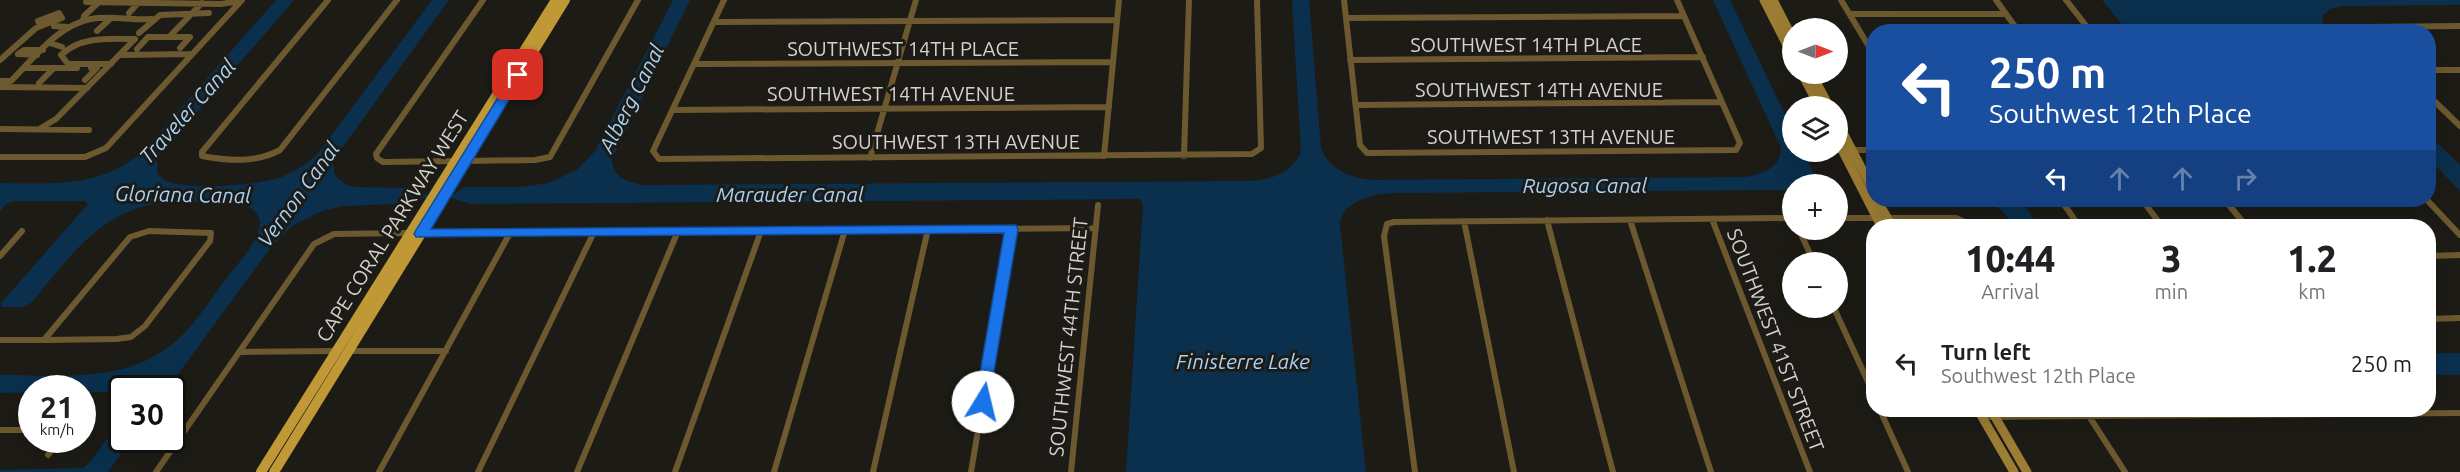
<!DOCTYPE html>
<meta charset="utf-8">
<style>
body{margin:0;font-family:Ubuntu,sans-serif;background:#f6f6f6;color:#202124;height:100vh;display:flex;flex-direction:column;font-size:22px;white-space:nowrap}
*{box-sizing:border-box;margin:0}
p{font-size:20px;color:#757577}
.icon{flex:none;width:33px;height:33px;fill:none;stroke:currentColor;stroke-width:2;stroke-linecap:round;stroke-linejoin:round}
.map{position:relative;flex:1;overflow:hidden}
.sheet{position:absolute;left:1866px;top:219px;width:570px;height:198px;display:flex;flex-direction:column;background:#fff;border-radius:24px;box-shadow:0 6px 24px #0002}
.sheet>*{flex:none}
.guide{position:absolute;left:1866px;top:24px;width:570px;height:183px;border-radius:24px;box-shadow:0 6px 24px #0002;background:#1a4fa0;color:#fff;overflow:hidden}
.needle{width:39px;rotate:90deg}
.buttons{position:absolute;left:1782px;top:18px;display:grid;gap:12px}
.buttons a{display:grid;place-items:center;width:66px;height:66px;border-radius:50%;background:#fff;box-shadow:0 6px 24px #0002;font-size:30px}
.speed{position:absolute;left:18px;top:375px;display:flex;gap:12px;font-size:30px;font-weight:700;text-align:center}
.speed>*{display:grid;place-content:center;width:78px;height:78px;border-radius:50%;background:#fff;box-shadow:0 6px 24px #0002;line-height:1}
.speed small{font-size:15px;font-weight:400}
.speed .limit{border:3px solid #111;border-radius:9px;background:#fff;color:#111}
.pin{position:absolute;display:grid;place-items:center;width:51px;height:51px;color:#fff;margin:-26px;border-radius:12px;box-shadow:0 3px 9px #0006}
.me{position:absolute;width:66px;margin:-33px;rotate:9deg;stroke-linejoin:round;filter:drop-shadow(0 0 4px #0008)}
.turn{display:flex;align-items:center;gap:21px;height:126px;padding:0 24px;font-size:27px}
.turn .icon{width:78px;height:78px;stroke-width:2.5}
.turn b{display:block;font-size:42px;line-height:51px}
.lanes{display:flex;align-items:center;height:57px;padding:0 24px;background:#0003;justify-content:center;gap:30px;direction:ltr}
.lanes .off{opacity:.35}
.eta{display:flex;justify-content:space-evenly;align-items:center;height:102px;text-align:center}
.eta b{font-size:36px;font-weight:800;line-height:42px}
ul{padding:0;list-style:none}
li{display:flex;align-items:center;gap:18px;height:84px;padding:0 24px}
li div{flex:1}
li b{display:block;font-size:22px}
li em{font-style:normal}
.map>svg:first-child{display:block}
.water{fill:#0a304d}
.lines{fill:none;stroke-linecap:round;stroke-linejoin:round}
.street{stroke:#6d592f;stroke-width:6}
.secondary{stroke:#9c7d34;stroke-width:9}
.primary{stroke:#c19836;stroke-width:10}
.route{fill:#1a73e8;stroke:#114b97;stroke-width:1.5}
.labels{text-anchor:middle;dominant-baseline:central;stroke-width:6;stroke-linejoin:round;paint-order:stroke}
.street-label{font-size:20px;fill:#d3d2ce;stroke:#1d1b15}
.water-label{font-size:21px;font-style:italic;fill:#a9d2f8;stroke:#1d1b15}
</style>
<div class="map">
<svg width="2460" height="472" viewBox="0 0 2460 472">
<rect width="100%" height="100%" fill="#1d1b15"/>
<path class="water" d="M276 0H294L157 159V172C160 176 162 180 167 181 189 191 256 185 279 178 294 172 308 164 319 152L432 0H449L337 155 333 163 335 176 345 184 355 187 408 188 427 195 454 194 464 187H521L549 183 578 169 595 151 673 0H690L612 159C612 177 627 182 643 185L1246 181C1270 180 1289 175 1301 153L1292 0H1309L1321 148C1329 170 1353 179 1374 180L1744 177C1763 174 1780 169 1781 148L1713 0H1730L1792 129V152H1803L1819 184H1792V190L1392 193C1372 195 1342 200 1340 225L1366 472H1126L1143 204 1140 199 471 204 451 198H425L399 204 343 206 322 211 292 226 271 247 168 388H122L121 392H83L82 388H32L31 392 0 393V375C61 375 127 384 176 341 195 325 210 300 225 280 237 264 259 243 260 222 256 203 235 202 219 202 197 202 175 200 154 204 97 214 66 262 31 303L21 307H2L1 303 88 204 84 201H14L6 204 0 211V183C51 184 104 188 144 150Z
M2102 0H2460V5L2342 6 2333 8 2323 15 2322 24 2326 31 2128 32Z
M2428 134 2460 165V191L2429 159Z
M1983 200H2021L2038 226H2016L2000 209Z
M2428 353H2460V375H2429Z
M121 420 122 440H131L108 472H0V470L83 468 89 463Z"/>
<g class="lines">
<path class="street" d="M88 0 86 2 221 4 240 1
M328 0 202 152V156C229 161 256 163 280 150L397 0
M724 0 653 151 659 159 1252 154 1261 148 1257 0
M1344 0 1360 145 1367 153 1736 150 1740 143 1677 0
M1841 0 1874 55
M1996 0 2019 32
M2066 0 2091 32
M129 13 139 2
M1850 14H2006
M1346 18 1684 16
M83 21 84 16 99 2
M714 22 1117 20
M54 26 68 27
M97 31 110 19
M2364 32 2369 27 2460 26
M139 33 160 15 209 13
M50 43 62 47
M180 48 190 37H169L202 3
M137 49 148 37H169
M37 55 18 54 24 50H43
M121 55 192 54
M0 60 36 28 62 18 59 13 38 21 41 26
M1350 60 1703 57
M111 64H68L61 55C81 36 109 39 135 39
M694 64 1113 62
M25 68H77
M2428 70H2460
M85 80 97 68H91
M0 81H11C34 58 58 25 91 19 111 15 132 21 152 19
M39 83 54 68
M0 87 87 88
M2428 95 2460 126
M1356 105 1722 102
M673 110 1109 107
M41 128 56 119 135 39
M0 129 89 130
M1850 150H1874
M1104 156 1119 0
M1184 156 1189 0
M0 157H85L106 148 242 0
M870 158 916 0
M457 161 383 162 377 158 376 154 483 0
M466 161 535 160 550 157 638 0
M2061 200 2079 226
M2142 200 2162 226
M2225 200 2246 226
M2427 200 2460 235
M1838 218H1956L1974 226
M1712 219 1810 472
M1547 220 1613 472
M1630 220 1711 472
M1464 221 1514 472
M1799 230 1814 262
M149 231 211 233 210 241 145 326 131 337 117 339 44 340 130 237Z
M422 234 1096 228
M0 256 22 231
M2428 256 2460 255
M1834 308 1874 395
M2428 319 2460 318
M0 340H44
M347 351H446
M240 352 337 351
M82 409 85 406
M1880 410 1908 472
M2085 410 2125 472
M1983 417 2460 413
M0 430H32
M48 455 60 440
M156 472 314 244 334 234 410 233
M379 472 510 233
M478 472 594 232
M577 472 678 231
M675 472 761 231
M774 472 845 230
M873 472 928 229
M971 472 1012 229
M1071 472 1098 205
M1415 472 1384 236 1387 224 1394 222 1792 218"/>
<path class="secondary" d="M1764 0 1792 55
M1773 0 1792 37
M1802 74 1819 106
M1812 74 1829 106
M1838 123 1874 192
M1838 142 1881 226
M1877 200 1892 226
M1978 410 2014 472
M1991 410 2027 472"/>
<path class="primary" d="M261 472 556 0
M274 472 565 0"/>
</g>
<path class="route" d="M518 72 524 75 431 229 1016 225 1018 229 988 407H977L975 402 1004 233 416 237 414 234 416 230 512 75Z"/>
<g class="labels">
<g class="street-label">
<text x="1526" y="44">SOUTHWEST 14TH PLACE</text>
<text x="903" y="48">SOUTHWEST 14TH PLACE</text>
<text x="1539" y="89">SOUTHWEST 14TH AVENUE</text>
<text x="891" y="93">SOUTHWEST 14TH AVENUE</text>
<text x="1551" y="136">SOUTHWEST 13TH AVENUE</text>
<text x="956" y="141">SOUTHWEST 13TH AVENUE</text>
<text transform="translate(392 226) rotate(-58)">CAPE CORAL PARKWAY WEST</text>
<text transform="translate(1068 337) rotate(-84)">SOUTHWEST 44TH STREET</text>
<text transform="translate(1776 340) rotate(69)">SOUTHWEST 41ST STREET</text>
</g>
<g class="water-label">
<text transform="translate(631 98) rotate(-63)">Alberg Canal</text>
<text transform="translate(187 111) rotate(-48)">Traveler Canal</text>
<text x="1585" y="185">Rugosa Canal</text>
<text transform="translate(183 194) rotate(1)">Gloriana Canal</text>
<text transform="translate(298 194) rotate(-54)">Vernon Canal</text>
<text x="790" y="194">Marauder Canal</text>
<text x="1243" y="361">Finisterre Lake</text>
</g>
</g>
</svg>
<div class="buttons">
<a><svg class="needle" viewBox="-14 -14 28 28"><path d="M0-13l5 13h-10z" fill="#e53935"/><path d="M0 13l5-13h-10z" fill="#757577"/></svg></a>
<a><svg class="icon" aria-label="layers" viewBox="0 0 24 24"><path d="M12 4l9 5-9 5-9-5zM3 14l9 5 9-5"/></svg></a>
<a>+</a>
<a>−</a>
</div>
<div class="speed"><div>21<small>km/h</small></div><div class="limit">30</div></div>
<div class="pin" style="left:518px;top:75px;background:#d93025"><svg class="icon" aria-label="arrive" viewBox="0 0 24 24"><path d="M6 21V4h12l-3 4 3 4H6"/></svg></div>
<svg class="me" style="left:983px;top:402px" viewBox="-20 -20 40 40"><circle r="19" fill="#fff"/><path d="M0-13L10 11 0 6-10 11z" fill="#1a73e8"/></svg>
<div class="guide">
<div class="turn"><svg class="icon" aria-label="left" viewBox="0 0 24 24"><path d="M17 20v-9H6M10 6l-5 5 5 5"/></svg><div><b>250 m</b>Southwest 12th Place</div></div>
<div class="lanes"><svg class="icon" aria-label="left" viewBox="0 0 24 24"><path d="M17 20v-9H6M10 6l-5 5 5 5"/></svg><svg class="icon off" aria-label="ahead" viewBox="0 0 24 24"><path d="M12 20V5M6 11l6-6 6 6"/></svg><svg class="icon off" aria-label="ahead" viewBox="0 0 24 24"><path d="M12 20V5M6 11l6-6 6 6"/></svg><svg class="icon off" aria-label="right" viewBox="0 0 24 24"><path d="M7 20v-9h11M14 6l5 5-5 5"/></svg></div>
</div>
<section class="sheet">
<div class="eta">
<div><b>10:44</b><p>Arrival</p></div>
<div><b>3</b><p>min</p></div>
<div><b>1.2</b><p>km</p></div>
</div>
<ul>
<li><svg class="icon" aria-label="left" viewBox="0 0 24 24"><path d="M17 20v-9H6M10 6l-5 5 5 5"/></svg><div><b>Turn left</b><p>Southwest 12th Place</p></div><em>250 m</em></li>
</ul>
</section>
</div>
